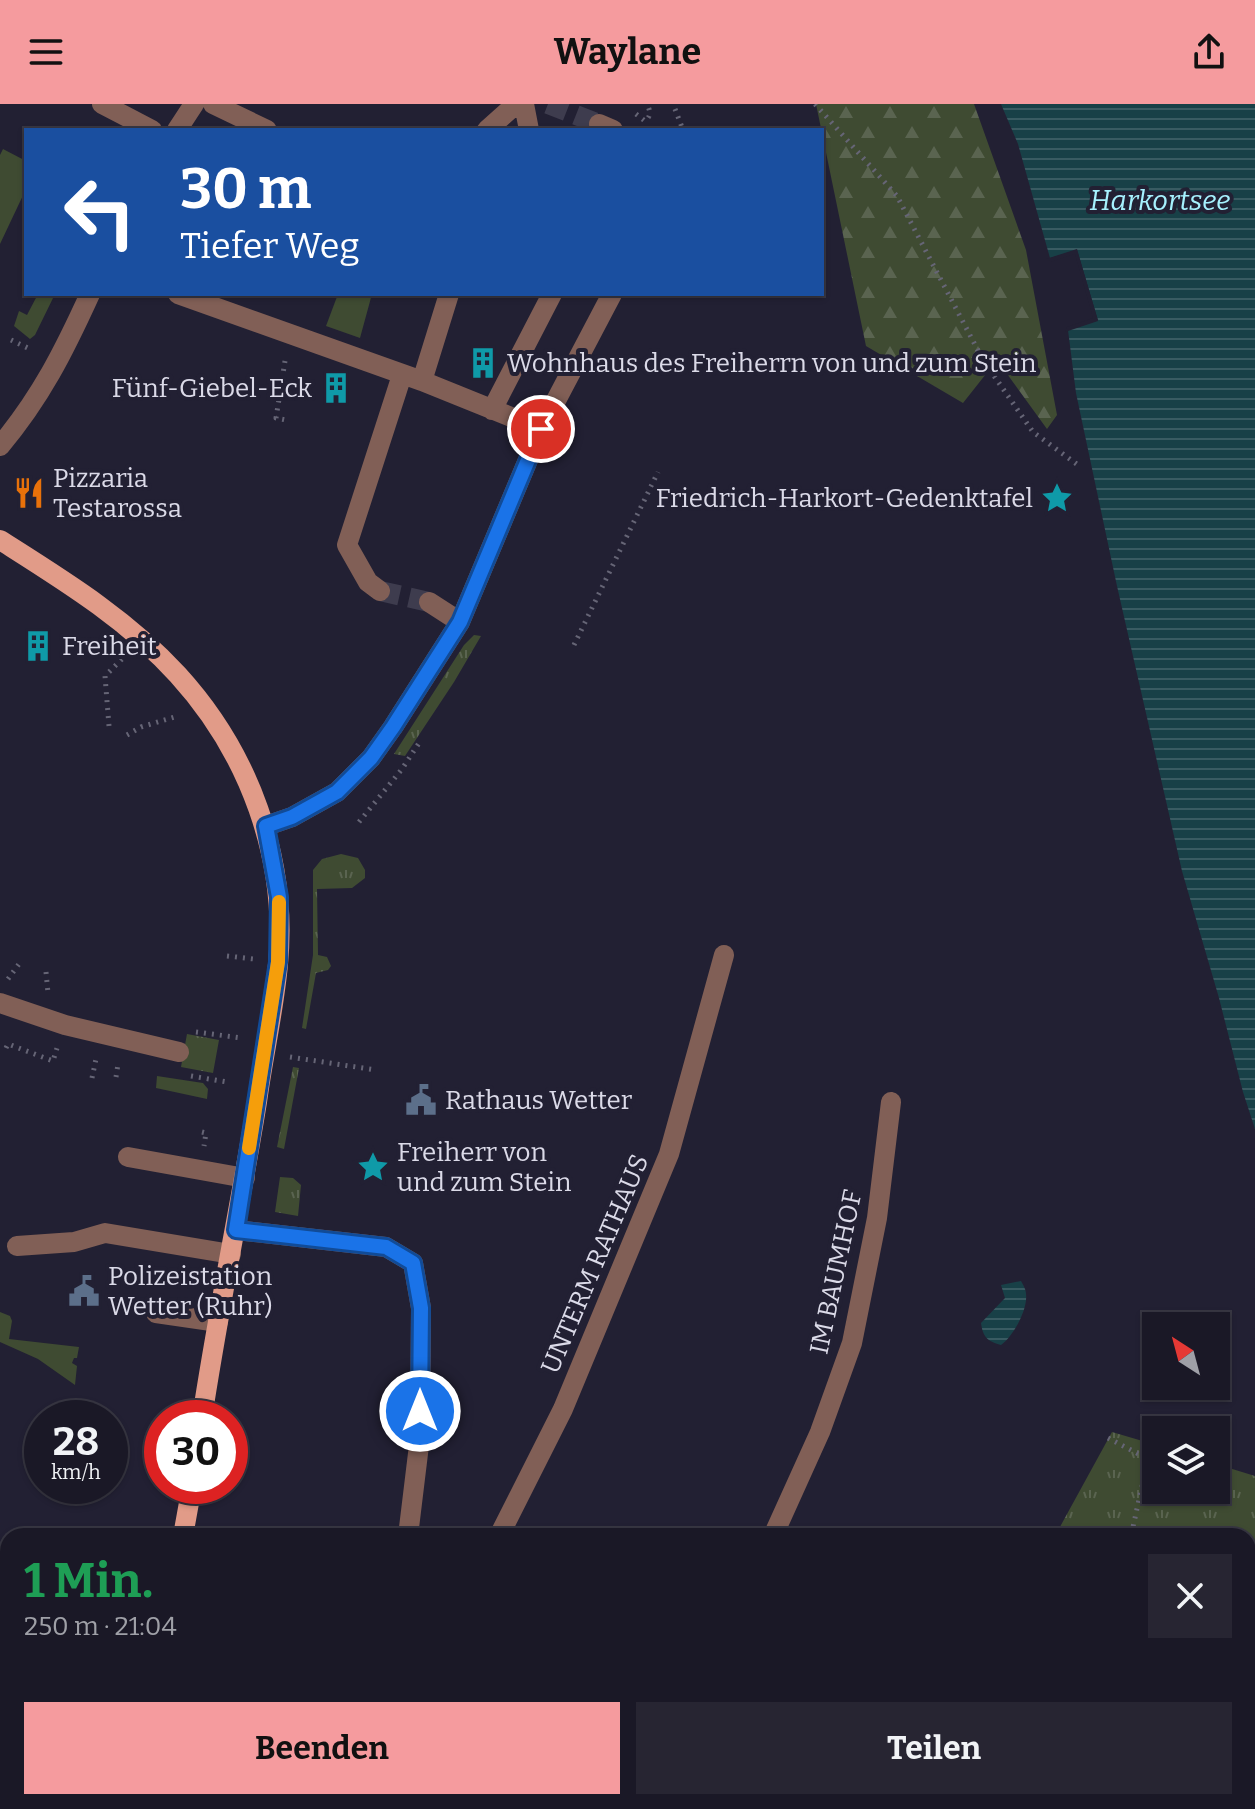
<!DOCTYPE html>
<html lang="de">
<meta charset="utf-8">
<style>
body{margin:0;font-family:Bitter,serif;background:#272532;color:#f1f3f6;height:100vh;display:flex;flex-direction:column;font-size:30px;white-space:nowrap}
*{box-sizing:border-box;margin:0}
p{font-size:26px;color:#9fa0a7}
.icon{flex:none;width:44px;height:44px;fill:none;stroke:currentColor;stroke-width:2;stroke-linecap:round;stroke-linejoin:round}
.map{position:relative;flex:1;overflow:hidden}
.drawer{position:absolute;left:0px;top:1424px;width:1256px;height:282px;display:flex;flex-direction:column;background:#1a1826;border-radius:24px 24px 0 0;box-shadow:0 2px 6px #0004,0 0 0 2px #383743}
.drawer>*{flex:none}
.guide{position:absolute;left:24px;top:24px;width:800px;height:168px;border-radius:0px;box-shadow:0 2px 6px #0004,0 0 0 2px #383743;background:#1a4fa0;color:#fff;overflow:hidden}
.needle{width:52px;rotate:324deg}
.controls{position:absolute;left:1142px;top:1208px;display:grid;gap:16px}
.controls a{display:grid;place-items:center;width:88px;height:88px;border-radius:0px;background:#1a1826;box-shadow:0 2px 6px #0004,0 0 0 2px #383743;font-size:40px}
.speed{position:absolute;left:24px;top:1296px;display:flex;gap:16px;font-size:40px;font-weight:700;text-align:center}
.speed>*{display:grid;place-content:center;width:104px;height:104px;border-radius:50%;background:#1a1826;box-shadow:0 2px 6px #0004,0 0 0 2px #383743;line-height:1}
.speed small{font-size:20px;font-weight:400}
.speed .limit{border:12px solid #d22;background:#fff;color:#111}
.pin{position:absolute;display:grid;place-items:center;width:68px;height:68px;color:#fff;margin:-34px;border:4px solid #fff;border-radius:50%;box-shadow:0 2px 8px #0007}
.me{position:absolute;width:88px;margin:-44px;rotate:0deg;stroke-linejoin:round;filter:drop-shadow(0 0 6px #0008)}
.turn{display:flex;align-items:center;gap:28px;height:168px;padding:0 24px;font-size:36px}
.turn .icon{width:104px;height:104px;stroke-width:2.5}
.turn b{display:block;font-size:56px;line-height:68px}
.round{display:grid;place-items:center;flex:none;width:84px;height:84px;border-radius:0px;background:#272532}
.summary{display:flex;align-items:center;justify-content:space-between;height:136px;padding:0 24px}
h1{font-size:48px;font-weight:700;line-height:60px;color:#1e9e55}
.cta{display:flex;gap:16px;margin-top:auto;padding:16px 24px}
.cta a{flex:1;height:92px;border-radius:0px;background:#f59b9e;color:#111;font-size:32px;font-weight:700;line-height:92px;text-align:center}
.cta a+a{background:#272532;color:#f1f3f6}
header{display:flex;justify-content:space-between;align-items:center;height:104px;padding:0 24px;background:#f59b9e;color:#111;font-size:36px;font-weight:700}
.map>svg:first-child{display:block}
.grass{fill:url(#grass-tufts)}
.forest{fill:url(#forest-firs)}
.garden{fill:#3f4b32}
.water{fill:url(#water-rules)}
.pier{fill:#222033}
.lines{fill:none;stroke-linecap:round;stroke-linejoin:round}
.minor-tunnel{stroke:#3e3c4e;stroke-width:20;stroke-dasharray:20 10;stroke-linecap:butt}
.path{stroke:#666576;stroke-width:5;stroke-dasharray:2 6;stroke-linecap:butt}
.minor{stroke:#815f56;stroke-width:20}
.major{stroke:#e19b88;stroke-width:20}
.route-casing{stroke:#114b97;stroke-width:20}
.route{stroke:#1a73e8;stroke-width:14}
.slow{stroke:#f59e0b;stroke-width:14}
.labels{text-anchor:middle;dominant-baseline:central;stroke-width:8;stroke-linejoin:round;paint-order:stroke}
.poi-label{font-size:26px;fill:#dbdae8;stroke:#222033;text-anchor:start}
.street-label{font-size:26px;fill:#dbdae8;stroke:#222033}
.water-label{font-size:28px;font-style:italic;fill:#a6f1fe;stroke:#222033}
</style>
<header><svg class="icon" aria-label="menu" viewBox="0 0 24 24"><path d="M4 6h16M4 12h16M4 18h16"/></svg>Waylane<svg class="icon" aria-label="share" viewBox="0 0 24 24"><path d="M12 15V3M7 8l5-5 5 5M5 13v7h14v-7"/></svg></header>
<div class="map">
<svg width="1255" height="1705" viewBox="0 0 1255 1705">
<defs>
<pattern id="grass-tufts" width="24" height="20" patternUnits="userSpaceOnUse" patternTransform="scale(2)"><rect width="24" height="20" fill="#3f4b32"/><path d="M3 7l-1-3M5 7V3M7 7l1-3M15 17l-1-3M17 17v-4M19 17l1-3" fill="none" stroke="#5a6450"/></pattern>
<pattern id="forest-firs" width="22" height="20" patternUnits="userSpaceOnUse" patternTransform="scale(2)"><rect width="22" height="20" fill="#3f4b32"/><path d="M5 1l3.5 6h-7zM16 11l3.5 6h-7z" fill="#5a6450"/></pattern>
<pattern id="water-rules" width="6" height="5" patternUnits="userSpaceOnUse" patternTransform="scale(2)"><rect width="6" height="5" fill="#184047"/><path d="M0 2.5h6" fill="none" stroke="#395b62"/></pattern>
</defs>
<rect width="100%" height="100%" fill="#222033"/>
<path class="grass" d="M474 531 481 532 454 578 405 652 394 650 464 541Z
M341 750 358 754 365 766V774L352 784 317 785 318 851 327 853 331 862 328 866 316 869 306 925 302 924 313 851V766L322 755Z
M187 930 219 936 213 969 181 963Z
M293 963 299 964 284 1045 277 1043Z
M280 1073 293 1074 301 1081 298 1112 275 1108Z
M1112 1328 1156 1341V1386H1216V1360L1255 1372V1588L1248 1608V1432H1055Z
M891 1698H1220L1217 1705H888Z"/>
<path class="forest" d="M816 0H974L1026 146 1057 311 1047 325 997 256 963 299 866 242Z"/>
<path class="garden" d="M3 45 26 57V85L0 140V51Z
M38 190H55L35 231 30 235 14 222 19 207 27 211Z
M338 190H372L360 234 326 222Z
M157 972 203 979 208 985 207 995 156 984Z
M0 1208 10 1212 12 1217 9 1235 79 1243 77 1254H74L72 1259 77 1262 75 1281 38 1255 0 1238Z"/>
<path class="water" d="M1001 0H1255V1025L1243 988 1219 894 1182 767 1117 482 1076 289 1068 226 1098 216 1077 146 1050 154 1018 40Z
M1021 1177C1023 1181 1026 1185 1026 1190 1028 1205 1013 1233 1001 1241 987 1237 983 1233 981 1219L1005 1194 1001 1181Z"/>
<path class="pier" d="M1077 145 1098 217 1065 228 1067 223 1093 214 1075 150 1051 158 1046 155Z"/>
<g class="lines">
<path class="minor-tunnel" d="M548 0 599 20
M380 487 429 498"/>
<path class="path" d="M815 0 897 92 983 256 1033 328 1078 361
M675 5 683 26
M636 10 645 17C652 11 650 7 647 0
M11 236 32 246
M285 257 276 314 286 316
M574 541 658 368
M109 622 105 572 124 553
M127 631 141 623 178 612
M359 718 402 665 421 636
M227 852 254 855
M46 868 48 889
M8 875 19 860
M196 928 242 934
M6 944 8 940 53 957 57 944
M290 953 376 966
M191 972 227 978
M116 973 118 960
M92 974 96 955
M202 1028 206 1029 204 1042
M1108 1334 1148 1355 1131 1432
M211 1428 230 1432
M1254 1507H1255
M1248 1588 1255 1589
M1020 1705 1023 1698"/>
<path class="minor" d="M102 0 152 26
M213 0 267 26
M524 0 529 26
M599 20 613 26
M177 26 194 0
M487 26 516 0
M178 190 422 277 541 325
M422 277 449 190
M492 306 552 190
M0 342C41 293 64 247 90 190
M380 487 368 478 347 441 402 271
M429 498 460 518
M266 722 292 713 337 688 371 654 393 623 460 518 541 325 612 190
M0 899 65 921 179 948
M128 1053 245 1074
M236 1126 386 1143 413 1159 421 1204 420 1333 408 1432
M17 1142 74 1138 105 1129 231 1150
M156 1209 218 1218
M499 1432 563 1305 669 1050 724 851
M773 1432 820 1328 852 1239 877 1114 891 998
M409 1698 411 1705
M646 1705 649 1698"/>
<path class="major" d="M0 436C63 476 127 515 178 571 249 649 288 754 278 860 274 906 263 952 257 998 240 1103 218 1208 202 1314
M183 1432 192 1382
M136 1705 138 1698"/>
</g>
<g class="lines">
<defs>
<path id="route" d="M420 1307 421 1204 413 1159 386 1143 236 1126 278 858 279 793 266 722 292 713 337 688 371 654 393 623 460 518 541 325"/>
</defs>
<use href="#route" class="route-casing"/>
<use href="#route" class="route"/>
<path class="slow" d="M249 1044 278 858 279 798"/>
</g>
<defs>
<symbol id="building-bare" viewBox="-9 -9 18 18"><path d="M-4-6H4V6H1V3H-1V6H-4ZM-2.5-4.3h1.7v1.8h-1.7ZM.8-4.3h1.7v1.8H.8ZM-2.5-1h1.7V.8h-1.7ZM.8-1h1.7V.8H.8Z" fill="#0f9aa8" stroke="#222033" stroke-width="2.5" paint-order="stroke"/></symbol>
<symbol id="restaurant-bare" viewBox="-9 -9 18 18"><path d="M-5-6h1v4h1v-4h1v4h1v-4h1v5L-1.5 .5V6h-2V.5L-5-1ZM5-6V6H3V1.5H1.5Q1.5-4 5-6Z" fill="#e8710a" stroke="#222033" stroke-width="2.5" paint-order="stroke"/></symbol>
<symbol id="sight-bare" viewBox="-9 -9 18 18"><path d="M0-6L1.8-2.2L6-1.7L2.9 1.2L3.7 5.4L0 3.3L-3.7 5.4L-2.9 1.2L-6-1.7L-1.8-2.2Z" fill="#0f9aa8" stroke="#222033" stroke-width="2.5" paint-order="stroke"/></symbol>
<symbol id="civic-bare" viewBox="-9 -9 18 18"><path d="M-.6-6.5H3V-4.5H.6V-3L4-1V1h2V6H-6V1h2V-1L-.6-3ZM-1.2 2.5V6h2.4V2.5Z" fill="#5c6f8a" stroke="#222033" stroke-width="2.5" paint-order="stroke"/></symbol>
</defs>
<g fill-rule="evenodd">
<use href="#building-bare" x="461" y="237" width="44" height="44"/>
<use href="#building-bare" x="314" y="262" width="44" height="44"/>
<use href="#restaurant-bare" x="7" y="367" width="44" height="44"/>
<use href="#sight-bare" x="1035" y="372" width="44" height="44"/>
<use href="#building-bare" x="16" y="520" width="44" height="44"/>
<use href="#civic-bare" x="399" y="974" width="44" height="44"/>
<use href="#sight-bare" x="351" y="1041" width="44" height="44"/>
<use href="#civic-bare" x="62" y="1165" width="44" height="44"/>
</g>
<g class="labels">
<g class="poi-label">
<text x="507" y="259">Wohnhaus des Freiherrn von und zum Stein</text>
<text x="312" y="284" text-anchor="end">Fünf-Giebel-Eck</text>
<text x="53" y="374">Pizzaria<tspan x="53" dy="30">Testarossa</tspan></text>
<text x="1033" y="394" text-anchor="end">Friedrich-Harkort-Gedenktafel</text>
<text x="62" y="542">Freiheit</text>
<text x="445" y="996">Rathaus Wetter</text>
<text x="397" y="1048">Freiherr von<tspan x="397" dy="30">und zum Stein</tspan></text>
<text x="108" y="1172">Polizeistation<tspan x="108" dy="30">Wetter (Ruhr)</tspan></text>
</g>
<g class="street-label">
<text transform="translate(595 1160) rotate(-67)">UNTERM RATHAUS</text>
<text transform="translate(836 1168) rotate(-78)">IM BAUMHOF</text>
</g>
<g class="water-label">
<text x="1160" y="96">Harkortsee</text>
</g>
</g>
</svg>
<div class="controls">
<a><svg class="needle" viewBox="-14 -14 28 28"><path d="M0-13l5 13h-10z" fill="#e53935"/><path d="M0 13l5-13h-10z" fill="#9fa0a7"/></svg></a>
<a><svg class="icon" aria-label="layers" viewBox="0 0 24 24"><path d="M12 4l9 5-9 5-9-5zM3 14l9 5 9-5"/></svg></a>
</div>
<div class="speed"><div>28<small>km/h</small></div><div class="limit">30</div></div>
<div class="pin" style="left:541px;top:325px;background:#d93025"><svg class="icon" aria-label="arrive" viewBox="0 0 24 24"><path d="M6 21V4h12l-3 4 3 4H6"/></svg></div>
<svg class="me" style="left:420px;top:1307px" viewBox="-20 -20 40 40"><circle r="17" fill="#1a73e8" stroke="#fff" stroke-width="3"/><path d="M0-11L8 9 0 5-8 9z" fill="#fff"/></svg>
<div class="guide">
<div class="turn"><svg class="icon" aria-label="left" viewBox="0 0 24 24"><path d="M17 20v-9H6M10 6l-5 5 5 5"/></svg><div><b>30 m</b>Tiefer Weg</div></div>
</div>
<section class="drawer">
<div class="summary"><div><h1>1 Min.</h1><p>250 m · 21:04</p></div><a class="round"><svg class="icon" aria-label="close" viewBox="0 0 24 24"><path d="M6 6l12 12M18 6L6 18"/></svg></a></div>
<div class="cta"><a>Beenden</a><a>Teilen</a></div>
</section>
</div>
